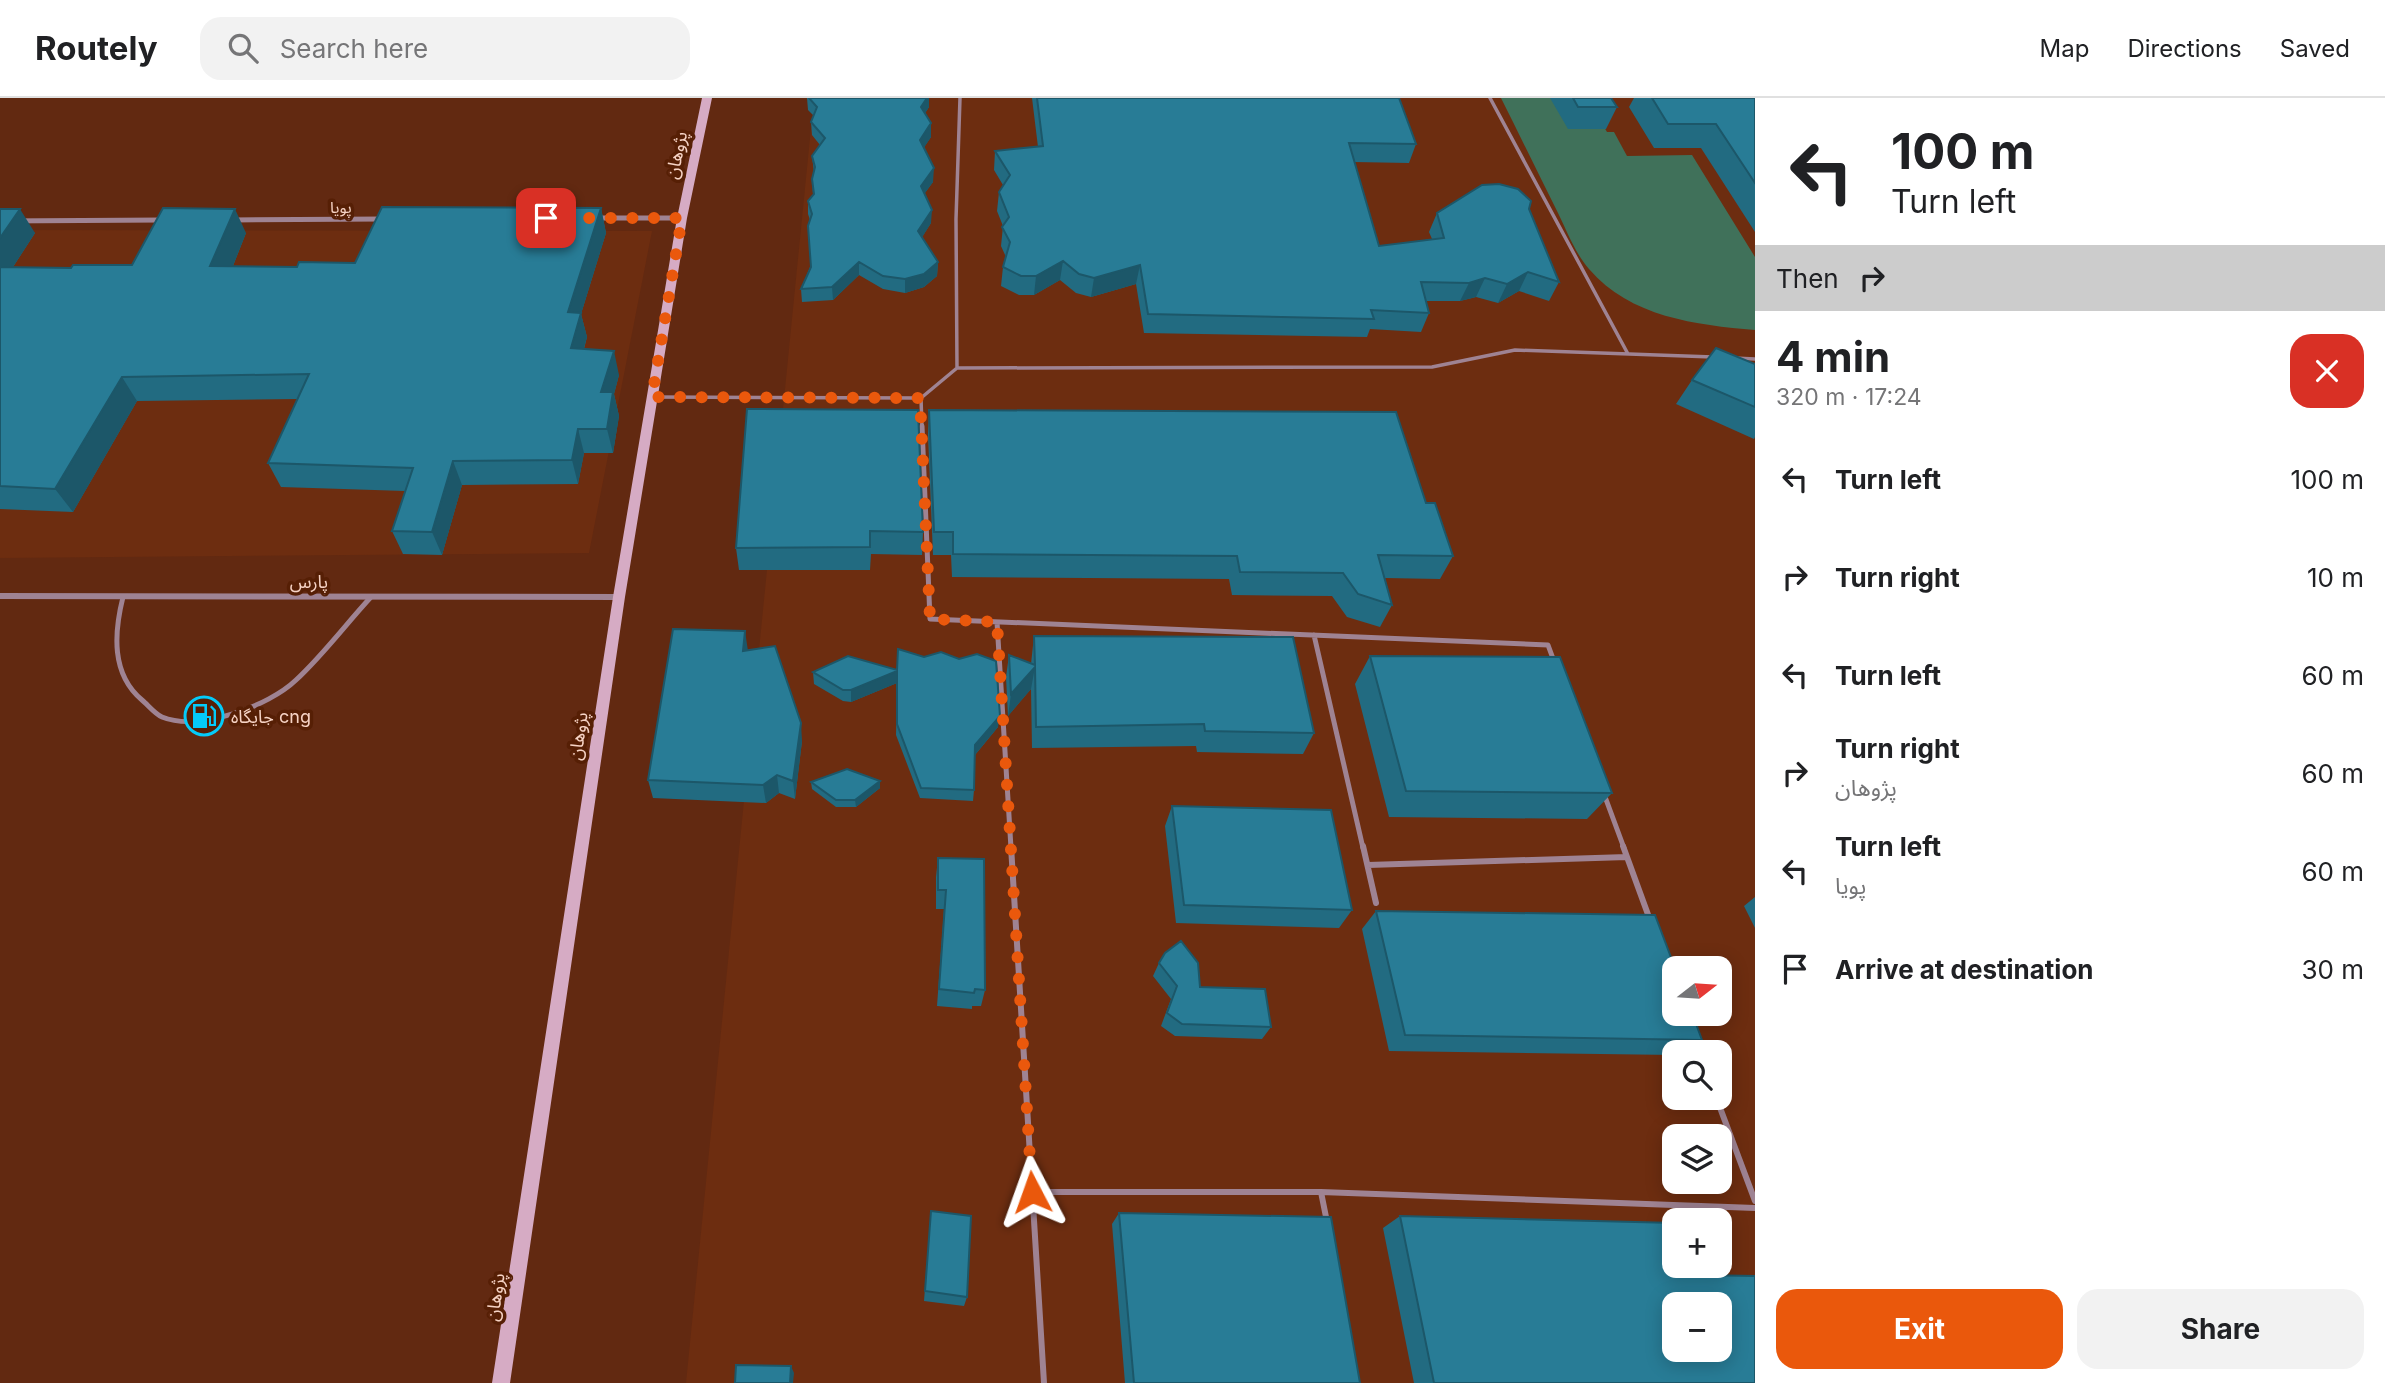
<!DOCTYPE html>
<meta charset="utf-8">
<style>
body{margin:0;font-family:Inter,"Noto Sans Arabic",sans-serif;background:#f2f2f2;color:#202124;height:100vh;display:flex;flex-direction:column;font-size:26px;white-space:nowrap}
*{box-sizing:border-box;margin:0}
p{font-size:23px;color:#757577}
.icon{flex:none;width:38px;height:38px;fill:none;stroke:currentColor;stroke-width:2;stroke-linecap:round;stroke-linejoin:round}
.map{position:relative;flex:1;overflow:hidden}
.drawer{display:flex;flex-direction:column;background:#fff;width:630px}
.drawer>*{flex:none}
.top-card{background:#fff;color:#202124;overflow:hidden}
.needle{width:46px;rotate:73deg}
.buttons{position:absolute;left:1662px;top:858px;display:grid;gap:14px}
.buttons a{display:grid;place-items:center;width:70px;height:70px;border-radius:14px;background:#fff;box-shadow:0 4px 18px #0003;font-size:35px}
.pin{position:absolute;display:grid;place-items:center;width:60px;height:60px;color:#fff;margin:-30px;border-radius:14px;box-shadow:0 4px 10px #0006}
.me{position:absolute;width:77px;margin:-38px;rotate:356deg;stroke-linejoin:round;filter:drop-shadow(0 0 5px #0008)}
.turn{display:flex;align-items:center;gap:24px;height:147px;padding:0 21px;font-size:32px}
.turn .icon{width:91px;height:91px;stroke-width:2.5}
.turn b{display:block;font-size:49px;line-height:60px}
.then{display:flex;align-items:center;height:66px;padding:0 21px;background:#0003;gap:14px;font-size:26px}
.round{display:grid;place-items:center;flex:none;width:74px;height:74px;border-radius:21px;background:#f2f2f2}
.head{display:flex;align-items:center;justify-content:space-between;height:119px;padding:0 21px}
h1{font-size:42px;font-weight:700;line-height:52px}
.cta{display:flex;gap:14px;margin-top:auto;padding:14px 21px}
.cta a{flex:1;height:80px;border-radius:21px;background:#ea580c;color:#fff;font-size:28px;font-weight:700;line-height:80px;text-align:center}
.cta a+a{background:#f2f2f2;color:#202124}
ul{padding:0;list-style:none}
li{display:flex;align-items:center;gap:21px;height:98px;padding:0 21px}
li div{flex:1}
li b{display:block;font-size:26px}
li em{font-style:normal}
header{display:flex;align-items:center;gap:42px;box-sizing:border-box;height:98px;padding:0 35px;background:#fff;border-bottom:2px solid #e0e0e0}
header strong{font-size:33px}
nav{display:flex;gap:38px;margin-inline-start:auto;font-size:24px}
.search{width:490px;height:63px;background:#f2f2f2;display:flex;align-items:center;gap:18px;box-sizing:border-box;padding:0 24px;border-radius:21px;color:#757577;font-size:26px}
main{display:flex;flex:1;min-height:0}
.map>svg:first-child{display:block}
.built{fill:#6d2d10;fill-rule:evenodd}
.green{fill:#40715a}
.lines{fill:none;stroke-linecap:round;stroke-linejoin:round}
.service-far2{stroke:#9f8393;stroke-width:3.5}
.service-far1{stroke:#9f8393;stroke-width:5}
.service{stroke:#9f8393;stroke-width:6}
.minor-far1{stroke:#9f8393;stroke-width:5}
.minor{stroke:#9f8393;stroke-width:6}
.secondary{fill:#d6abc4;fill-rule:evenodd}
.wall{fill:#226b81}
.shaded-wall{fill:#1c5769}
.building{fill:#287c96;stroke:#1c5769;stroke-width:2;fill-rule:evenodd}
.route{stroke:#ea580c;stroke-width:12;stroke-dasharray:0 21.6}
.labels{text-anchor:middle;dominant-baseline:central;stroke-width:7;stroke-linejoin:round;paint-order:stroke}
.far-street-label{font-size:16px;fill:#f6d3c5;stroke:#561f05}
.street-label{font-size:18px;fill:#f6d3c5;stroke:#561f05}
.poi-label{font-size:18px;fill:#f6d3c5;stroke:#561f05;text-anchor:start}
</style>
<header>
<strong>Routely</strong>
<div class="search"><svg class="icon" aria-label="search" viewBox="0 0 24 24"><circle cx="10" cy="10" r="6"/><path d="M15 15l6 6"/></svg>Search here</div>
<nav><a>Map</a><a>Directions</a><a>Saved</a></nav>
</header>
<main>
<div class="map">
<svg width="1755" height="1285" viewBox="0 0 1755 1285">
<rect width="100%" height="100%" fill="#622911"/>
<path class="built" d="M814 0H1755V1285H686ZM1675 870H1720V915H1675ZM1675 954H1720V999H1675ZM1675 1038H1720V1083H1675ZM1675 1122H1720V1167H1675ZM1675 1206H1720V1251H1675Z
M0 132 652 133 589 455 0 460Z"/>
<path class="green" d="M1501 0H1587L1607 34H1614L1627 58 1692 57 1755 159V232C1696 227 1630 219 1589 171 1575 155 1567 133 1558 115 1539 77 1520 38 1501 0Z"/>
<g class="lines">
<path class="service-far2" d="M1490 0 1628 256
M1734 260 1755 261
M957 270 956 121 960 0
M652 299 921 300 957 270 1432 269 1515 252 1713 259
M921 300 922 330"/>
<path class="service-far1" d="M922 328 930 521 1548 547 1555 566
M123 499C114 535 111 576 142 602 148 607 155 616 162 619 199 634 269 608 296 582 323 557 346 526 371 499
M997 524 1011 750
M1314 537 1363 750
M1604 696 1624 750"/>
<path class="service" d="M1011 748 1044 1285
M1363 748 1376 805
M1623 748 1650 822
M1368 767 1627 759
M1695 941 1700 954
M1716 999 1755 1103
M1032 1094H1321
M1327 1124 1321 1094 1755 1110"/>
<path class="minor-far1" d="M595 120H682
M231 122 384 121
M0 123 163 122"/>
<path class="minor" d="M0 498 619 499"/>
<path class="secondary" d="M702 0H712L687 120 625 499 510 1285H492L613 499 677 120Z"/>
</g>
<path class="wall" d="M807 0H929V9L925 15 931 39 924 49 933 84 924 96 931 125 922 139 938 164 937 178 924 189 905 195 883 191 859 177 833 202 802 204 801 191 810 169V122L808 116V103L813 97 812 81 814 75 812 58 820 47 812 37 811 24 814 18 808 12Z
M1032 0H1399L1416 46 1409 65 1354 64 1379 148 1432 141 1429 134 1437 115 1529 111 1559 184 1549 203 1519 193 1498 205 1476 199 1460 203H1426L1429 215 1421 234 1370 231 1367 239 1144 235 1136 186 1091 199 1076 195 1060 182 1034 197H1019L1001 188 1003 169 1006 159 1001 148 1003 128 997 113 999 94 1003 87 994 72 995 53 1038 49Z
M1550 0H1611L1617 9 1606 31H1568Z
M1634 0H1755V134L1701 50H1654L1629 9Z
M601 110 606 135 581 216 587 239 584 251 619 277 614 296 619 318 613 355H584L578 386 462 387 442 457 403 456 392 433 405 393 281 389 268 365 298 301 137 303 73 414 0 411V111L35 135 13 169 71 170 132 167 246 135 233 168 297 169 355 165Z
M1755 266V339L1754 341 1676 306 1692 282Z
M747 311 923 434 922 457 871 456 870 472H739L736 450Z
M929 312 1426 405 1453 458 1440 481 1385 480 1392 507 1380 529 1347 519 1332 498 1232 497 1229 481 952 479 951 457H933L928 336Z
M1034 538 1314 635 1303 656 1197 654 1196 648 1032 650 1031 591 1008 618 1006 579 1009 557 1031 566Z
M748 552 802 643 795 701 779 695 766 705 653 700 648 682Z
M848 558 998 629 975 657 974 692 973 703 920 700 896 637 897 585 851 604 843 603 814 586 813 574Z
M1370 558 1612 695 1587 721 1389 719 1355 586Z
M880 683V690L856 709H836L812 691 811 684Z
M1172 708 1352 812 1339 830 1176 825 1165 728Z
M938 760 985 892 981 908H972V911L937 908 944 811H936V779Z
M1755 799V830L1744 808Z
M1376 813 1702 942 1683 954H1675V957L1389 953 1362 831Z
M1159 865 1200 889 1271 929 1262 941 1175 938 1161 928 1171 901 1153 878Z
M931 1113 967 1199 964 1208 924 1203Z
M1119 1115 1360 1285H1125L1112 1126Z
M1400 1118 1699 1177 1755 1285H1414L1383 1130Z"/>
<path class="shaded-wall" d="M927 0H929V9L921 22V9Z
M931 25V39L920 56V42Z
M934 70 933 84 920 102 921 88Z
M601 110 606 135 581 216 587 239 577 275 571 250 568 214Z
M20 111 35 135 0 189V140Z
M235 111 246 135 223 193 210 168Z
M932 112 931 125 918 146V133Z
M1063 163 1060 182 1034 197 1036 178Z
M859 164V177L833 202 832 189Z
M938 164 937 178 924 189 905 195V181Z
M1140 167 1136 186 1091 199 1094 180Z
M1528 174 1519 193 1498 205 1507 186Z
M1485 180 1476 199 1460 203 1469 185Z
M614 253 619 277 614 296 619 318 613 355 607 331 601 294Z
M122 279 137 303 73 414 55 391Z
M578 331 584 355 578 386 572 362Z
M453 363 462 387 442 457 432 434Z
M745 533 748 553H743Z
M1035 569 1031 591 1008 618 1011 596Z
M897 573V585L851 604V592Z
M1000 618 998 629 974 658 975 647Z
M801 625 802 643 795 701 793 683Z
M777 677 779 695 766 705 763 687Z
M880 683V690L856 709 855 702Z
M791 1268 794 1275 793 1285H790Z"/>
<path class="building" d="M809 0H927L921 9 931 25 920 42 934 70 921 88 932 112 918 133 938 164 924 176 905 181 883 178 859 164 832 189 801 191 811 169 808 128 812 116 808 103 814 96 812 81 815 69 812 58 825 40 811 24 817 9Z
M1037 0H1399L1416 46 1349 45 1379 148 1444 140 1437 115 1482 87 1499 86 1518 91 1531 103 1529 111 1559 184 1528 174 1507 186 1485 180 1469 185 1421 184 1429 215 1371 212 1374 221 1148 216 1140 167 1094 180 1079 176 1063 163 1036 178H1021L1003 169 1010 144 1002 129 1009 119 999 94 1010 77 995 53 1043 48Z
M1573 0H1611L1617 9H1578Z
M1652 0H1755V85L1716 26H1668Z
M382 109 601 110 568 214 581 215 571 250 614 253 601 294H613L607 331H578L572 362 453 363 432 434 392 433 413 370 268 365 309 276 122 279 55 391 0 388V169L71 170 73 167H132L163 110 235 111 210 168 297 169 299 164 355 165Z
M0 111H20L0 140Z
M1716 250 1755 266V309L1692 282Z
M747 311 918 312 923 434 870 433V449L736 450Z
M929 312 1396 314 1426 405H1435L1453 458 1378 457 1392 507 1358 496 1343 475 1240 474 1237 458 953 456V434H934Z
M673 531 745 533 743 553 775 548 801 625 793 683 777 677 763 687 648 682Z
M1034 538 1293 539 1314 635 1205 633 1204 626 1036 629 1035 569 1011 596 1009 557 1035 567Z
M898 551 924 559 941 554 959 561 977 556 996 563 1000 618 975 647 974 692 921 690 897 626V573L851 592H843L813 574 848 558 897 572Z
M1370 558 1560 559 1612 695 1406 693Z
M847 671 880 683 855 702H836L811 684Z
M1172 708 1331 712 1352 812 1184 807Z
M938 760 984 761 985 892 975 891 974 895 939 891 946 792H938Z
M1376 813 1655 817 1675 870V915H1692L1702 942 1405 937Z
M1181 843 1198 865 1200 889 1265 891 1271 929 1182 926 1167 915 1177 888 1159 865 1165 855Z
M931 1113 971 1118 967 1199 925 1193Z
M1119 1115 1331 1119 1360 1285H1134Z
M1400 1118 1675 1125V1167H1696L1699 1177 1755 1178V1285H1434ZM1675 1206H1720V1251H1675Z
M736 1267 791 1268 790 1285H735Z"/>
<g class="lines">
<path class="route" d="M546 120H682L652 299 920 300 930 521 997 524 1032 1094"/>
</g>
<defs>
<symbol id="fuel-ring" viewBox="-11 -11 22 22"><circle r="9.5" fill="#561f05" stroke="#04cbf9" stroke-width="1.5"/><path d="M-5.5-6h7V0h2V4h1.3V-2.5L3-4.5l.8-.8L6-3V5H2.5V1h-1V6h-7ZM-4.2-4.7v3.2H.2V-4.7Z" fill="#04cbf9"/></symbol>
</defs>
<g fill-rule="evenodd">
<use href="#fuel-ring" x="182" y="596" width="44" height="44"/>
</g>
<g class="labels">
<g class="far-street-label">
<text x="341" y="109">پویا</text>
</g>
<g class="street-label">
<text transform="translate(676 57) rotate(-78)">پژوهان</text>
<text x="309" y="483">پارس</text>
<text transform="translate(578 638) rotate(-82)">پژوهان</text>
<text transform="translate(495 1199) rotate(-82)">پژوهان</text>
</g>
<g class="poi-label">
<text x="231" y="618">جایگاه cng</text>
</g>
</g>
</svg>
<div class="buttons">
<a><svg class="needle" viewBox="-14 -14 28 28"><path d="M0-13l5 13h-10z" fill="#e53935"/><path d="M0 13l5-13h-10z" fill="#757577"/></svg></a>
<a><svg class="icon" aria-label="search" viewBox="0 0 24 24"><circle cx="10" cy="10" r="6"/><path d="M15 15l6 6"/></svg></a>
<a><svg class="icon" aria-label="layers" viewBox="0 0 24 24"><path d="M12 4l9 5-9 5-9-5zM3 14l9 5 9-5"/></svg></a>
<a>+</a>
<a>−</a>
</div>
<div class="pin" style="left:546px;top:120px;background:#d93025"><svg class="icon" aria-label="arrive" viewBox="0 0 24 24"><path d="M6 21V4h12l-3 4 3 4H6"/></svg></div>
<svg class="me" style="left:1032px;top:1094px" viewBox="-20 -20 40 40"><path d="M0-17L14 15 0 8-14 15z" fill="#ea580c" stroke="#fff" stroke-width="4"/></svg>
</div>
<section class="drawer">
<div class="top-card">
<div class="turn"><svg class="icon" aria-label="left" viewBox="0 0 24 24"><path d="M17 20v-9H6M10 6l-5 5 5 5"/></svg><div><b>100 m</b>Turn left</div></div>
<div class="then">Then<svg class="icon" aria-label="right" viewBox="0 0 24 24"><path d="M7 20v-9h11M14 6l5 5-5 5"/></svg></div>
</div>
<div class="head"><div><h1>4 min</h1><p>320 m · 17:24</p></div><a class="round" style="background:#d93025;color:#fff"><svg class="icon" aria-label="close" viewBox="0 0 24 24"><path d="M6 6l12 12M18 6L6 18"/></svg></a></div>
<ul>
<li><svg class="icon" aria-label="left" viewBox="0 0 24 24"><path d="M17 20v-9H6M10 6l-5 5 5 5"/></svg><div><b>Turn left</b></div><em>100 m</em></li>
<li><svg class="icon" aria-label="right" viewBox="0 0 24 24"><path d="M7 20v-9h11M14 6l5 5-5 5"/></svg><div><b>Turn right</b></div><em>10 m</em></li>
<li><svg class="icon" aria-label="left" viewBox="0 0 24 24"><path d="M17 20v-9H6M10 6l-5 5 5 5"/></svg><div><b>Turn left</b></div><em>60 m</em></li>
<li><svg class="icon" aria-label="right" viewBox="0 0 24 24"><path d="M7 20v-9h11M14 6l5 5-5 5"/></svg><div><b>Turn right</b><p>پژوهان</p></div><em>60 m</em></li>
<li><svg class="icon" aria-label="left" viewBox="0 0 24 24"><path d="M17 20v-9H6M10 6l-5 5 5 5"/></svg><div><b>Turn left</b><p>پویا</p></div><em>60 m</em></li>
<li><svg class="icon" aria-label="arrive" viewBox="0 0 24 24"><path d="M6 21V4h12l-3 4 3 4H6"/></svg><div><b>Arrive at destination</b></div><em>30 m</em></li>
</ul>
<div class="cta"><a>Exit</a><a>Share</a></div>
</section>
</main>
